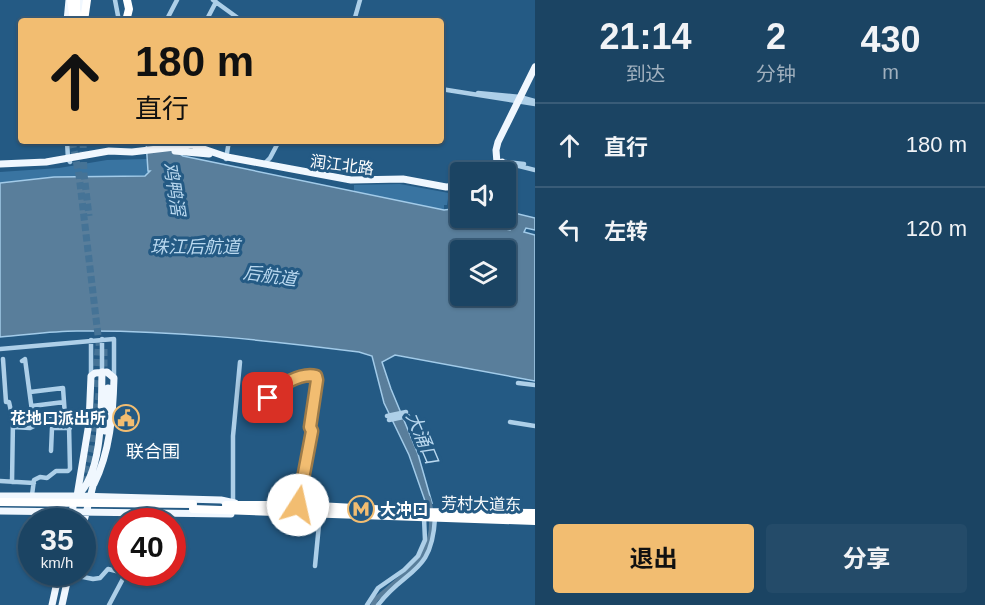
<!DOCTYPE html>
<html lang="zh">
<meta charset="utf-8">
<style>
body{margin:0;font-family:Helvetica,"Noto Sans SC",sans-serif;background:#244b69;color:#f1f3f6;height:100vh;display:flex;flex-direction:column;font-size:22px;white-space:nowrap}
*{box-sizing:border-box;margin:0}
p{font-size:20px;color:#a0b0be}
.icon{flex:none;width:33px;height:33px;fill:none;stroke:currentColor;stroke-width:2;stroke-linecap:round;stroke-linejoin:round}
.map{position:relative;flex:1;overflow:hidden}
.drawer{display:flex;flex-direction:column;background:#1b4463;width:450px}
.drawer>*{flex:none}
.banner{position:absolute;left:18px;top:18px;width:426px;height:126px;border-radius:6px;box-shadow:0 2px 4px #0004,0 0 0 2px #395c78;background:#f2bd71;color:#111;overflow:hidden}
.tools{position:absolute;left:450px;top:162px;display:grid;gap:12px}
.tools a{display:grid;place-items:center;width:66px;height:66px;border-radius:6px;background:#1b4463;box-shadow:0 2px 4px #0004,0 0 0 2px #395c78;font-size:30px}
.speed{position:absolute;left:18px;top:508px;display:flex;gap:12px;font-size:30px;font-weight:700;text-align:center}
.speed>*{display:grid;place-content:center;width:78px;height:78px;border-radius:50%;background:#1b4463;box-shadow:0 2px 4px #0004,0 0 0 2px #395c78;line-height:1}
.speed small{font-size:15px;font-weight:400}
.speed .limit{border:9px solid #d22;background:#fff;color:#111}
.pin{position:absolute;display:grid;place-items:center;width:51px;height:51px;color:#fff;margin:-26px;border-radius:12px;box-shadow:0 3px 9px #0006}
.me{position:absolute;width:66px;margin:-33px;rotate:10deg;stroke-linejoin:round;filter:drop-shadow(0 0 4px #0008)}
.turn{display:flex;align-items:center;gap:21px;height:126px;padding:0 18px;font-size:27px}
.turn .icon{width:78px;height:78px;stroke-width:2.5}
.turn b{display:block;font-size:42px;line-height:51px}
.eta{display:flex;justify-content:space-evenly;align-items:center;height:102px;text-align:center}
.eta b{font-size:36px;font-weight:700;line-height:42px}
.primary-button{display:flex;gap:12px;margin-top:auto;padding:12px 18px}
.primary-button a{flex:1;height:69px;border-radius:6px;background:#f2bd71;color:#111;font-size:24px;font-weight:700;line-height:69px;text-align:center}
.primary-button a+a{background:#244b69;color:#f1f3f6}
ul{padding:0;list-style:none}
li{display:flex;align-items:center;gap:18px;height:84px;padding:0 18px;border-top:2px solid #395c78}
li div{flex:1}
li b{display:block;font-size:22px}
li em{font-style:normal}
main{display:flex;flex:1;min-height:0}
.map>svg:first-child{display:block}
.green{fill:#3974a1}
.water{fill:#597e9b;stroke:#a2cbe9;stroke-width:1.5;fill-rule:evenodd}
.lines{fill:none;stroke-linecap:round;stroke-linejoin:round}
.river{stroke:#597e9b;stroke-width:5}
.major-tunnel{stroke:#457396;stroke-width:7;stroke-dasharray:7 3.5;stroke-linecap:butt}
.minor{stroke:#adcfe8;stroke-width:4.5}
.major{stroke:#f0f7fe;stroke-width:7}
.highway{stroke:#fff;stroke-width:8}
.highway-bridge{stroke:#fff;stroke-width:8}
.route-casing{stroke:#9d7b49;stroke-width:15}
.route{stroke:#f2bd71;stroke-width:10}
.labels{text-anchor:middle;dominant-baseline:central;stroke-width:6;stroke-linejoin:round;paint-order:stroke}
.street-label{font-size:16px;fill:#fff;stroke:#245a84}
.poi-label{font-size:16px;font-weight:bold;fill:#fff;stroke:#245a84;text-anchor:end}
.water-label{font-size:18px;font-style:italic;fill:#b9d8ef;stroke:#245a84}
.neighbourhood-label{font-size:18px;fill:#fff;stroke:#245a84}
</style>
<main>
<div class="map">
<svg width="535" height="605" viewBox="0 0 535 605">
<rect width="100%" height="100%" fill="#245a84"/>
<path class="green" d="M147 159 148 170 150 171 145 176 54 177 0 183V172L59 168 107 160Z
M400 184 449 193 447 205H444V210L354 192V185Z"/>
<path class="water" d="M146 141H166L172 149 183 156 444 210 460 208V218H496V221L481 218 480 223 510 230 511 225 502 223 503 218H506V211L535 218V230L526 228 524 232 535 235V381L395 355 382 362 391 389 418 454 432 503 425 501 409 455 384 403 372 356 359 352C265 340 172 330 77 331 52 331 26 335 0 337V183L54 177 145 176 150 171H148ZM460 250H506V296H460Z"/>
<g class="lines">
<path class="river" d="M373 605 376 599C411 569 443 550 428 498"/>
<path class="major-tunnel" d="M72 141 79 175 100 352
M83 141 84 174 89 216
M104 377V346
M95 387 98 349
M84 483 92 449 99 393
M76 522 79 509"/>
<path class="minor" d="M115 0 119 21
M213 0 242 21
M166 21 177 0
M206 21 216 2
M354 21 360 0
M441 89 535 104
M478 93 520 97 535 101
M67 141 68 159 70 162
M226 159 229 141
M505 162 524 164
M264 164 270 158 279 141
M500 165H515L535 170
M102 339V372
M91 340V376
M0 349 114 339V377
M3 359 6 402H9L13 420 12 482
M518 383 535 385
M30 392 63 388 65 416 69 425 70 469 68 471H56L47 478 40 477 34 480 32 495
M266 404C271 388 299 372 316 376L317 380 310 427 312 431 299 505
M32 406 64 402
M387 416 406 412
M33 417 64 415
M389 420 408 416
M510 422 535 426
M13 427 30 428 34 426 25 359 22 361
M51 451 52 428H70
M0 481 34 483
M233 502V436L240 362
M295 505 307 432 310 427
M167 522 168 513
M315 566 320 514
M73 575 93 579 100 578 108 569 120 572
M109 605 126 573
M367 605 378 588 404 570 418 556 425 540 424 518
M378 605C406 568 432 575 435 518"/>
<path class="major" d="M79 18 82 0
M67 21 69 0
M175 151 209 154
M0 164 46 162 109 151 132 152 192 145 227 157 351 180 403 179 446 187 460 186
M500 165 497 163 496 150 498 142 535 67
M483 172 493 165 502 162
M105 431 108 388
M0 496H77L221 500 235 503
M77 496 89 423 91 376 95 373 107 372 114 378C113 414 110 452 94 484
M77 496C104 472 101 406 102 372
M0 511 231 514
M70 522 73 507
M82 529 94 482
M52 605 59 573
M62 605 69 573"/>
<path class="highway" d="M76 0V10L79 21
M84 21 87 0
M126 21 129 9 127 0
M226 505H299L429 512 535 513
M193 509 535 521"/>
<path class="highway-bridge" d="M71 0 74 20
M0 502 193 504"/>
</g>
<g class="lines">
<defs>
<path id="route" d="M268 398C277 386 301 372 316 376L317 380 310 427 312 431 298 505"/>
</defs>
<use href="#route" class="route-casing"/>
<use href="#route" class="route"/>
</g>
<defs>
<symbol id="civic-ring" viewBox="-11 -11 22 22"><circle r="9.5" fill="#245a84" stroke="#f2bd71" stroke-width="1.5"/><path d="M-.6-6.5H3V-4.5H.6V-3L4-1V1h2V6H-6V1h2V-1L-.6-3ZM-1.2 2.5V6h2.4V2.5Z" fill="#f2bd71"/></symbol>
<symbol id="metro-ring" viewBox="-11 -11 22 22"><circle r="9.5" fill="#245a84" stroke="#f2bd71" stroke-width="1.5"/><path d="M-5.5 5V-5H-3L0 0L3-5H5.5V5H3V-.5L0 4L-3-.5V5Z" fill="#f2bd71"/></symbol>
</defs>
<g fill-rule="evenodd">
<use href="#civic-ring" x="111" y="403" width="30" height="30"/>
<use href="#metro-ring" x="346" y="494" width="30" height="30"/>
</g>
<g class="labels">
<g class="street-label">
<text transform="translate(342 165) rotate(7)">润江北路</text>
<text transform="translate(481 504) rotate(1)">芳村大道东</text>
</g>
<g class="poi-label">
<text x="106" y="418">花地口派出所</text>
<text x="380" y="509" text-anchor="start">大冲口</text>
</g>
<g class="water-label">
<text transform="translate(174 189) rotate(81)">鸡鸭滘</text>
<text x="195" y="247">珠江后航道</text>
<text transform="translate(270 276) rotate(8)">后航道</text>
<text transform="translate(422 438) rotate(67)">大涌口</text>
</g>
<g class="neighbourhood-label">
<text x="153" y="452">联合围</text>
</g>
</g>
</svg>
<div class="tools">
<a><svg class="icon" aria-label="sound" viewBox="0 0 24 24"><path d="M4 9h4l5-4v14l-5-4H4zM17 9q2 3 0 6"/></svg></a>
<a><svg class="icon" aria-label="layers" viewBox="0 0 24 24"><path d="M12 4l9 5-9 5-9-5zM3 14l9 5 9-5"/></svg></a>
</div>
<div class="speed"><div>35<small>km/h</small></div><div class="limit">40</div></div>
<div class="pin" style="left:268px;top:398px;background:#d93025"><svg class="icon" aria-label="arrive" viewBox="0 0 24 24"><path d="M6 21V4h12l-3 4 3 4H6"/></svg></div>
<svg class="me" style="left:298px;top:505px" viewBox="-20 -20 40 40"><circle r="19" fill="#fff"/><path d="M0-13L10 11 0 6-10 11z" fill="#f2bd71"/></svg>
<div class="banner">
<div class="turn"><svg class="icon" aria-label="ahead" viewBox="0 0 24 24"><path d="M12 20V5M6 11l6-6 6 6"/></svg><div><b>180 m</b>直行</div></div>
</div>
</div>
<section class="drawer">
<div class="eta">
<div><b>21:14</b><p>到达</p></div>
<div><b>2</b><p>分钟</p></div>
<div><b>430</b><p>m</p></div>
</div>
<ul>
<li><svg class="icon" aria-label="ahead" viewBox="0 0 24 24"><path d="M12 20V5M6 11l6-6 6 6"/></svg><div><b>直行</b></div><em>180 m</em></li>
<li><svg class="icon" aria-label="left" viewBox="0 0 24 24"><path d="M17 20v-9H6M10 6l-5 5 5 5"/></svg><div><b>左转</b></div><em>120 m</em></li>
</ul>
<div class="primary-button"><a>退出</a><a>分享</a></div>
</section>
</main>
